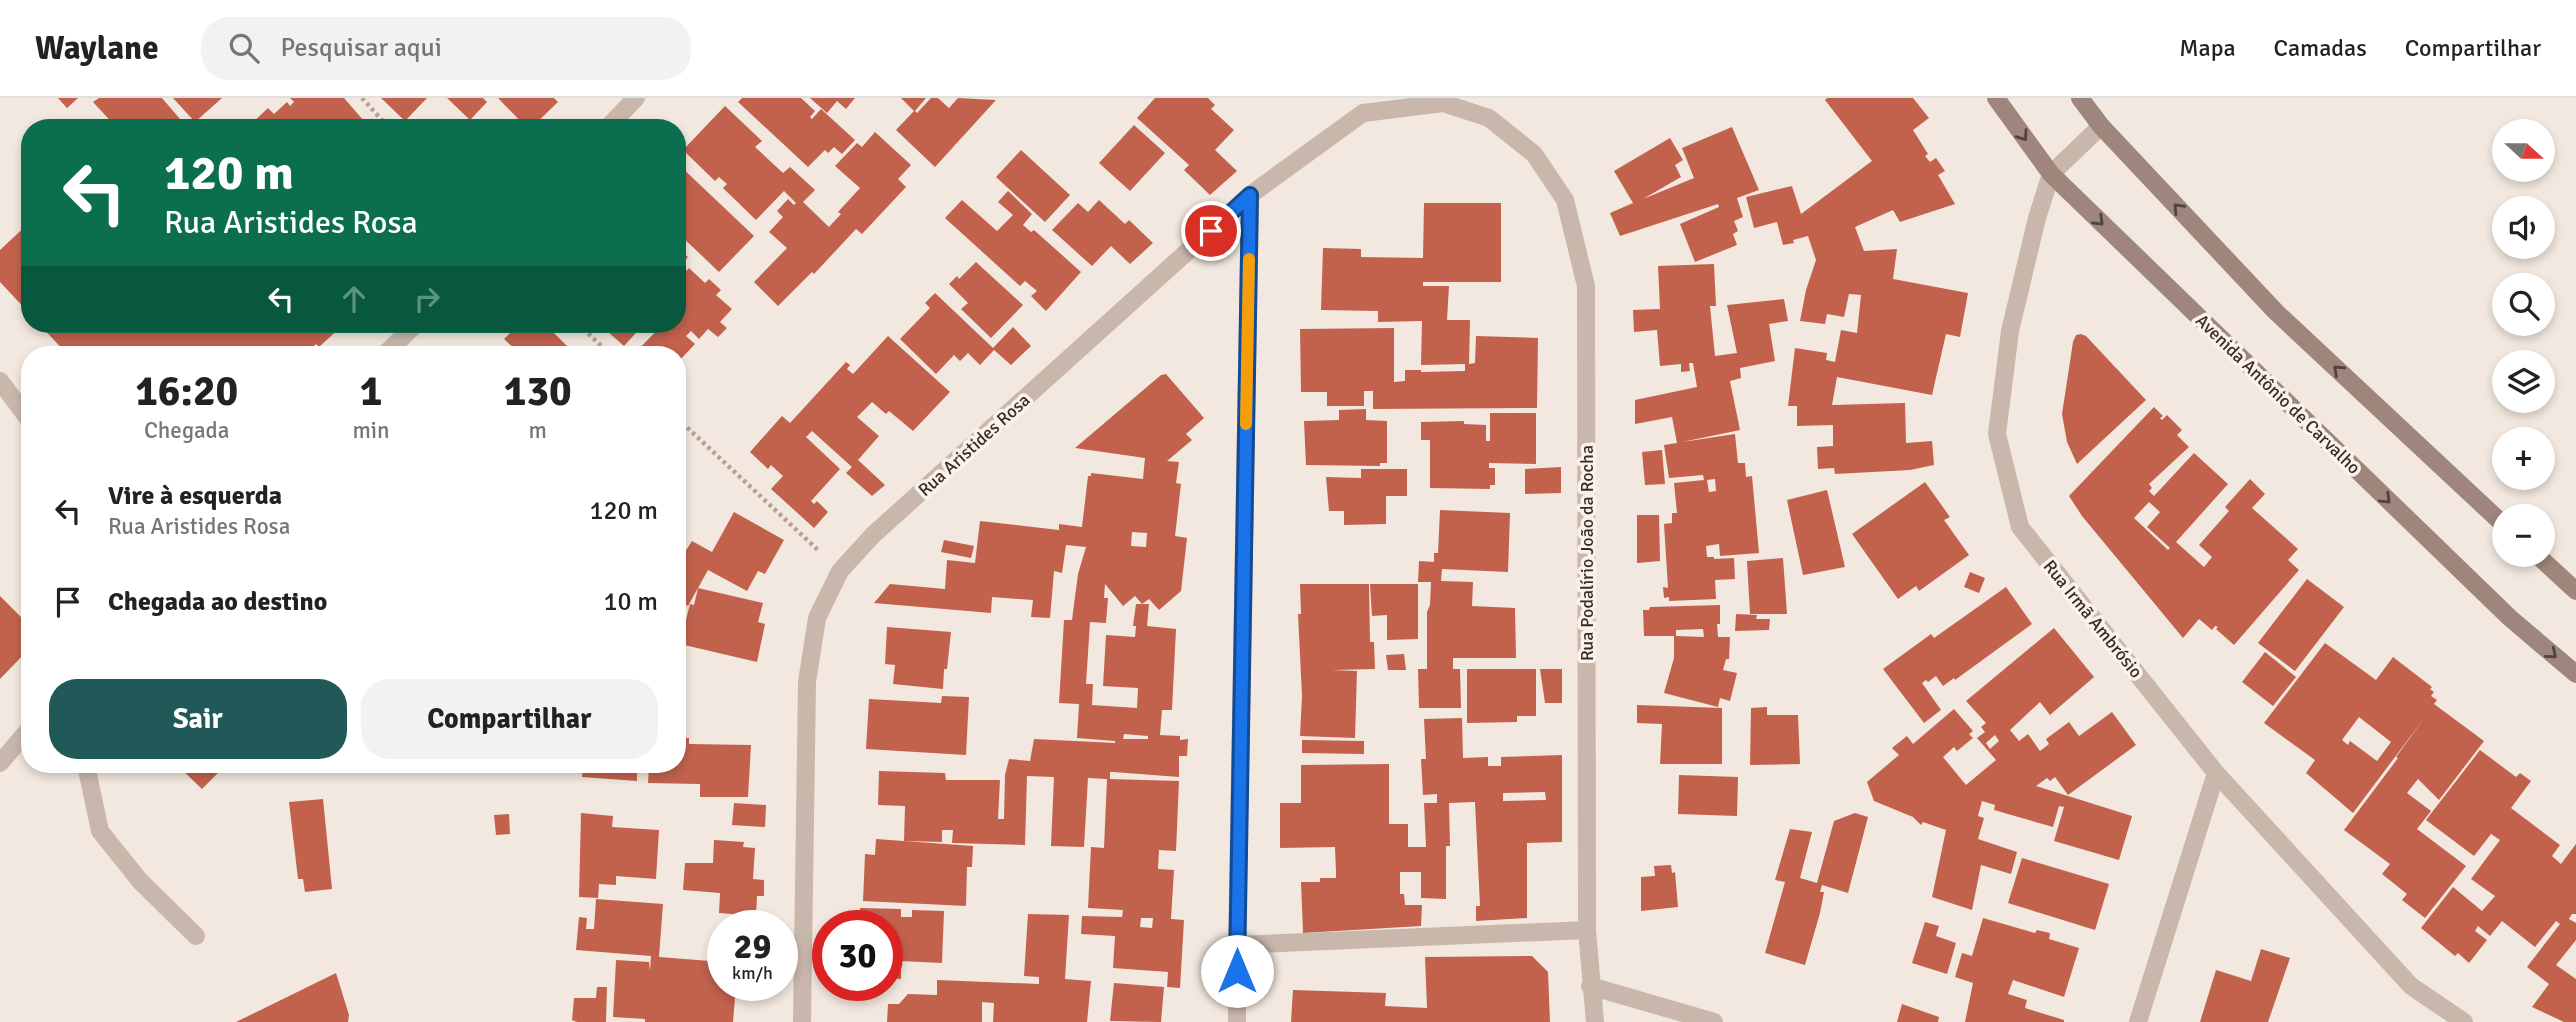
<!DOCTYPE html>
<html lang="pt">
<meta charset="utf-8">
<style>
body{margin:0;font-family:Signika,sans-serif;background:#f2f2f2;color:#222;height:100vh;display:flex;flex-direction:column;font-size:26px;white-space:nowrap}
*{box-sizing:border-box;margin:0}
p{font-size:23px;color:#767676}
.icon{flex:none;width:38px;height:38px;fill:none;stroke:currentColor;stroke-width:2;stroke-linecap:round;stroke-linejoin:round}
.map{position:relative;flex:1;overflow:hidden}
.drawer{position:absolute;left:21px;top:248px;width:665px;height:427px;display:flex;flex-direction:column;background:#fff;border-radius:28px;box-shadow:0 4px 10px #0003}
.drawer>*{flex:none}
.hud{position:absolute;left:21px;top:21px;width:665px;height:214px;border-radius:28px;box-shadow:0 4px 10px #0003;background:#0b6e4f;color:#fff;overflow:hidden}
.needle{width:46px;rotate:111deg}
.fabs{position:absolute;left:2492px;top:21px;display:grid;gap:14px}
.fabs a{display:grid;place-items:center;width:63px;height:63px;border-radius:50%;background:#fff;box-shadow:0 4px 10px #0003;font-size:35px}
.speed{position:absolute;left:707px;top:812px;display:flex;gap:14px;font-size:35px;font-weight:700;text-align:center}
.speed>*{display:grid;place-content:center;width:91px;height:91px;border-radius:50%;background:#fff;box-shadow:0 4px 10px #0003;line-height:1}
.speed small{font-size:18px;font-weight:400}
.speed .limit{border:10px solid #d22;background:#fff;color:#111}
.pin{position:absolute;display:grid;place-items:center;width:60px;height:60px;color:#fff;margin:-30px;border:4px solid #fff;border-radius:50%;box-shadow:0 2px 7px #0007}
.me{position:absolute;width:77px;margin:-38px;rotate:0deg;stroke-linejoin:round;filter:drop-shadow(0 0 5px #0008)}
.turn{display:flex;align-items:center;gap:24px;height:147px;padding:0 28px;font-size:32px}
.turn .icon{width:91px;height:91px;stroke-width:2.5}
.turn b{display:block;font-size:49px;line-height:60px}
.lanes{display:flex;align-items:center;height:66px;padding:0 28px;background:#0003;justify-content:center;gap:35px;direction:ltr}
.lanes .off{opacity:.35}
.eta{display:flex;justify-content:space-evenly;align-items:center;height:119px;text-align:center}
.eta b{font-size:42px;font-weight:800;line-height:49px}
.button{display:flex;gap:14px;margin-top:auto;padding:14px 28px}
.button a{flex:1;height:80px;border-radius:28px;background:#215858;color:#fff;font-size:28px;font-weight:800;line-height:80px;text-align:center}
.button a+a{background:#f2f2f2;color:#222}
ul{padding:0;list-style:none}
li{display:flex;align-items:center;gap:21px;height:91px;padding:0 28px}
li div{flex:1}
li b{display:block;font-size:26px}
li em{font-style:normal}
header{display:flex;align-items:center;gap:42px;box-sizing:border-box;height:98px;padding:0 35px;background:#fff;border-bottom:2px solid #e0e0e0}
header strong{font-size:33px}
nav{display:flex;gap:38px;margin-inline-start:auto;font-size:24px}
.search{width:490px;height:63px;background:#f2f2f2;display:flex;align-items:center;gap:18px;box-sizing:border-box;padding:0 24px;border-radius:28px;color:#767676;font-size:26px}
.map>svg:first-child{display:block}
.building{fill:#c2624d;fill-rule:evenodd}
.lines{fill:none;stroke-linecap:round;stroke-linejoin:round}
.path{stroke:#b6a195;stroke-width:4.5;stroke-dasharray:3.5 3.5;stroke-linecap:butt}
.lane{stroke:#cab7ab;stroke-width:18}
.street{stroke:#cab7ab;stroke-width:18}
.secondary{stroke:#9e867c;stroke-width:18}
.oneway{stroke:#52433e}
.route-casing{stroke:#114b97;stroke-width:18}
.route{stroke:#1a73e8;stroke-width:12}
.slow{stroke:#f59e0b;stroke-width:12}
.labels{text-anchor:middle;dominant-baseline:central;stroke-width:7;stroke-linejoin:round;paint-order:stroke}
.street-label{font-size:18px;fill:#382d2a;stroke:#faf2eb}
</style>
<header>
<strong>Waylane</strong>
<div class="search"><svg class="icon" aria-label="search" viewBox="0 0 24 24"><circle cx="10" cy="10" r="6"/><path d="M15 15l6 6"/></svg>Pesquisar aqui</div>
<nav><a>Mapa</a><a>Camadas</a><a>Compartilhar</a></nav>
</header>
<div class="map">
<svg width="2576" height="924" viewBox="0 0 2576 924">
<rect width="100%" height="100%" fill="#f2e8df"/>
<path class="building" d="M58 0H78L67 10Z
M99 0H162L186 28 117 30 93 4Z
M173 0H222L195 24Z
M290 0H344L370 30H254L251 26 268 10 274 16 287 4 290 8 294 4Z
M381 0H427L405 23Z
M447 0H483L487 4 470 22Z
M498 0H554L558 4 531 30H527Z
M742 0H801L815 13 810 19 812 21 821 11 855 42 842 56 834 49 828 55 825 52 808 69 738 4Z
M810 0H855L846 11 837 3 827 15Z
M901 0H926L915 13 917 15 931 0H938L949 10 958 0 996 2 935 69 896 32 914 13Z
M1155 0H1208L1215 7 1211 11 1234 32 1215 52 1237 73 1210 97 1184 72 1189 67 1137 20Z
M1827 0H1913L1929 20 1913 32 1928 56 1925 58 1930 64 1936 60 1945 73 1938 77 1955 106 1900 124 1893 112 1855 129 1864 153 1897 151 1893 181 1968 195 1960 239 1946 236 1932 297 1837 279 1832 307 1905 305 1906 345 1932 343 1934 367 1910 372 1835 376 1834 370 1818 371 1817 349 1833 348V327L1797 328V308H1788L1795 250 1827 255 1826 262 1835 264 1841 232 1857 235 1861 197 1849 196 1844 219 1827 216 1825 226 1800 223 1806 192 1816 162 1808 138 1793 142 1794 145 1783 147 1777 124 1754 130 1746 99 1792 88 1801 116 1872 63 1825 2Z
M725 8 762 43 755 49 783 75 790 69 815 92 803 104 829 129 841 116 838 114 860 90 835 68 857 45 862 49 875 34 911 67 898 81 906 89 862 136 856 131 814 176 812 174 778 208 754 184 787 150 769 134 783 119 777 113 788 101 794 107 796 105 784 93 756 122 723 90 727 86 719 79 715 83 683 52Z
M475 21 484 30H466Z
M1134 27 1165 55 1130 93 1099 65Z
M1732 29 1759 92 1737 100 1743 119 1734 123 1738 133 1733 136 1737 147 1695 164 1680 126 1719 109 1718 106 1620 138 1610 115 1633 105 1614 73 1670 40 1683 62 1675 67 1681 79 1643 101 1694 80 1682 50Z
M1021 52 1070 97 1045 124 996 79Z
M677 65 754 138 719 174 678 135 682 130 677 126Z
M1008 93 1032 116 1023 127 1031 134 1034 132 1081 174 1046 213 1031 198 1037 193 1025 183 1020 188 945 120 962 102 997 133 1013 117 998 104Z
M1099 102 1125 126 1129 122 1153 145 1130 166 1111 148 1092 168 1052 132 1078 105 1088 114Z
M1424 105H1501V184H1423V188H1449L1447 222H1470L1469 266 1475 265 1476 238 1538 240 1537 310 1373 311V293H1364V308H1327V294H1301L1300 231 1394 230V284L1405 283V272H1421V274L1465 273V266L1421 267 1422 223 1378 224V213L1321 212 1323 150 1361 151V159L1423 160Z
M30 124V216L0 184V152Z
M677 149 688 159 677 171Z
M976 164 1023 207 991 240 961 211 968 205 949 186 957 178 959 181Z
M1714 166 1716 208H1710L1715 258 1737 255 1727 207 1784 201 1788 223 1769 226 1775 263 1740 270 1741 280 1730 283 1740 332 1682 344 1735 336 1738 365H1745L1746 379 1752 378 1759 455 1720 458 1719 446 1706 448 1707 459H1714V461L1734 460 1735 481 1715 482 1716 501 1669 503V499L1664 500 1663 489 1668 490 1664 426 1672 425V415H1677L1674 385 1704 382 1703 377 1669 380 1664 347 1677 345 1672 319 1635 326V302L1697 289 1693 265H1689L1690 273 1681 274V266L1660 268 1657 232 1634 234 1633 212 1660 211 1658 168ZM1715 381 1716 393 1709 394 1707 382Z
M689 170 705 185 709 181 721 192 716 197 732 211 720 224 727 230 718 239 708 231 699 241 691 233 686 238 695 246 677 265V257H633L663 226H677V182Z
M935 195 993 250 1013 229 1031 248 1011 267 994 252 980 267 968 255 960 263 954 257 936 276 900 241 930 210 925 205Z
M39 226H344L319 249 316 246 304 257H68Z
M519 226H545L576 257H521L504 241Z
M599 226H644L624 248Z
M2081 236 2086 238 2146 302 2077 366 2067 344 2062 316 2073 244 2076 237Z
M888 238 950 294 913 333 889 313 886 316 872 304 857 319 879 338 858 362 885 387 872 398 846 375 852 369 812 333 806 339 840 371 811 403 814 406 817 403 828 414 814 430 771 391 783 378 771 367 768 371 750 354 782 318 790 325 846 264 850 267 847 271 853 276Z
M487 248 496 257H478Z
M1166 276 1204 320 1186 336 1192 342 1167 363 1179 364 1176 385 1181 386 1175 438 1187 440 1181 493 1159 512 1149 501 1142 506H1149L1147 528 1176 531 1172 612H1162L1160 637 1180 638V642L1188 641 1187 658H1179V679L1113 674H1110V681L1179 683 1176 753 1159 752 1158 771 1174 772 1171 821 1184 822 1180 890 1167 889 1168 874 1113 870 1115 838 1081 836 1082 818 1122 819 1123 812 1088 810 1091 749 1104 750 1107 681 1088 680 1084 749 1051 748 1054 679 1027 678 1025 747 952 745 953 732H942V744L904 743 905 708 878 707 879 673 945 675 946 682H1000L998 721H1004L1005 677 1009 661 1030 663 1034 641 1115 645V643L1077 640 1079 606 1059 605 1064 522H1072L1078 476 1086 449 1066 447 1062 475 1054 473 1050 520 1031 519 1033 502 992 499 991 515 874 505 890 486 945 491 947 462 975 465 980 423 1059 432V426L1082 429 1088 378H1091V375L1143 381 1145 360 1075 350 1161 277ZM1132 434 1147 435 1146 449 1131 448ZM1105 486 1123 508 1135 498 1142 506H1136L1133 528H1136L1135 539 1106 537 1103 588 1138 590 1137 610 1092 607 1093 586H1086L1090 524 1106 525 1108 500H1104ZM1124 636 1148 638V641H1123ZM1141 820H1153L1152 830 1140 829Z
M2154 309 2163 318 2160 320 2162 322 2167 317 2182 332 2177 337 2189 349 2149 386 2152 390 2149 393 2154 398 2194 355 2228 386 2176 444 2204 469 2212 459 2199 447 2229 413 2225 409 2250 381 2265 396 2252 410 2298 451 2288 462 2299 472 2234 547 2216 531 2218 529 2215 528 2212 532 2199 521 2183 540 2082 418 2069 398ZM2149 404 2160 414 2147 429 2170 450 2168 452 2134 420Z
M1366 311V322L1387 323V365H1380V368L1306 367 1304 323 1339 322V312Z
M1490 315H1536V366L1489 365V370H1495V387H1490V391L1430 390V342H1421V324L1464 323V326L1486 327V343H1490Z
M1662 352 1665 386 1645 387 1642 354Z
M1561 369V395L1525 396V371Z
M1361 371H1407V398H1386V426L1344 427V413H1329L1326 379 1361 380Z
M1925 384 1950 419 1944 422 1969 457 1919 493 1916 488 1898 501 1852 436Z
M1827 392 1845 469 1803 477 1787 402Z
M1440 412 1510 415 1508 474 1442 471 1441 483 1473 484 1472 508 1515 510 1516 560H1453V571H1460L1461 610H1419L1418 571H1427V514L1430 507 1431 484H1418L1419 463 1434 464V455H1438Z
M734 414 784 442 765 476 758 473 747 493 708 472 688 508 677 502V454L683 457 692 443 712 454Z
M1637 417H1659L1660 463 1637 465Z
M944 442 974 448 971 460 941 454Z
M1783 460 1787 516H1750L1747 463Z
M1970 474 1985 480 1979 495 1964 489Z
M2307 481 2344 509 2295 573 2258 545Z
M1300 486H1369L1370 544H1374L1375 571 1332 572 1357 573 1355 640 1300 638 1302 598 1298 516H1301Z
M1370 486H1418V541L1387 542V517L1372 518Z
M2006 489 2032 526 1955 582 1954 580 1943 588 1936 578 1928 584 1926 582 1922 585 1941 612 1924 625 1883 571 1931 536 1934 540Z
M698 490 763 505 758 524 765 526 757 564 680 546 690 506 694 507Z
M0 498 30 528V550L0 581Z
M1720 507V526H1717L1718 539H1730L1729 561H1726L1723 572 1737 575 1730 603 1720 600 1718 609 1664 595 1674 560V538H1644L1643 512H1649L1650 509ZM1703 531 1704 539 1676 538V532Z
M1736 516 1757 517 1756 521H1770L1769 532 1735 533Z
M887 529 951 534 947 571H944L943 591 893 586 895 567 885 566Z
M2054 530 2094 579 2050 617 2040 604 2010 632 2019 643 2028 636 2040 653 2049 646 2046 641 2069 624 2079 638 2112 614 2136 647 2068 697 2055 679 2050 683 2047 680 2036 688 2132 718 2119 762 2054 743 2064 709 2059 708 2053 729 1994 712 1995 707 1982 703 1978 718 1984 720 1978 741 2017 754 2011 776 1981 767 1972 812 1932 799 1946 732 1923 724 1921 727 1913 719 1874 703 1867 684 1899 657 1892 650 1907 638 1913 646 1954 611 1973 633 1969 636 1973 640 1957 653 1954 649 1943 659 1966 687 1996 662 1977 640 1985 634 1981 629 1986 625 1966 603ZM1995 637 1999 643 1990 651 1986 645Z
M2325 545 2376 582 2393 559 2432 589 2430 591 2434 594 2431 598 2437 602 2434 606 2484 643 2439 702 2418 681 2407 695 2431 713 2417 731 2466 768 2425 820 2402 802 2407 796 2382 776 2390 766 2344 732 2398 660 2396 659 2425 619 2353 715 2306 675 2315 662 2264 625ZM2359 619 2391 644 2377 663 2350 643 2348 647 2342 642Z
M2265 554 2296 579 2273 608 2242 584Z
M1404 556 1406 572H1388L1386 557Z
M1467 571H1536V618H1517V624L1467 625Z
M1540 571H1562V605H1545Z
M942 598 969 599 966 657 866 651 869 601 941 605Z
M1637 607 1722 610V666H1660L1662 626 1637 625Z
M1767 609V617H1798L1800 666 1750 667 1751 610Z
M1462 620 1463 660 1488 659V668H1501V659L1562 657V744L1527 745V820L1476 823V808H1480L1475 704 1449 705 1450 748H1446V801L1421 800V774H1400V796H1404L1405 807H1422L1421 828 1303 835 1301 784H1320V780H1336V775L1335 749 1280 750V705H1301V667L1389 666V726H1408V749H1426L1424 705H1437V696L1423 697 1421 661H1426L1424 621ZM1545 694 1546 702 1503 703V695Z
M677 640H689V646L751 647 748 699H700V686L648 685 649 667H677Z
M1302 642 1364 643V656L1302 655Z
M2480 652 2516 679 2520 675 2531 683 2511 710 2560 747 2552 758 2561 766 2576 746V816H2572L2569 821 2576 825V842L2556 867 2576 881V924H2564L2532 909 2549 886 2527 869 2560 826 2556 823 2535 849 2502 823 2490 838 2478 828 2475 833 2487 842 2469 865 2458 855 2455 858 2421 830 2453 789 2482 813 2495 798 2471 781 2500 742 2491 736 2474 758 2426 722Z
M177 667H226L202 691Z
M583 667H637V683L582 679Z
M1679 677 1738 679 1737 718 1678 716Z
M323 701 332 791 305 794 303 781H298L289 704Z
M734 705 766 707 765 729 732 727Z
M581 715 613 718 612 729 659 732 656 781 616 778V787L599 786 598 800 579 799Z
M1855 715 1868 719 1848 795 1822 787 1820 794H1824L1820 815 1805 867 1765 855 1785 784 1775 782 1790 731 1812 734 1800 780 1817 785 1834 723Z
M509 716 510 736 496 737 494 717Z
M876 741 973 748 972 769H967L966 808 863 803 865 756 875 757Z
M714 742 744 744 743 749 755 750 753 781 764 782V798H757L756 818 719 815 720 795 683 792 685 765H713Z
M2022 760 2109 786 2095 832 2008 805Z
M1671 767 1672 775 1675 774 1678 809 1641 813V779L1655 778 1654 768Z
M596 801 663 806 659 859 723 864V887H736L733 924H645V921L613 919 616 862 649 864 650 873 651 858 576 852 579 819 587 820 586 831H594Z
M860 810 901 811V819H912V812L944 813 942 865 901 863V881L887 880V828H859Z
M1028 816 1069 817 1065 881 1091 883 1087 924H993L994 905 982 904V924H887L888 906H899L908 896 937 897V882L1039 886V879L1024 878Z
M1983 820 2035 835 2037 832 2050 835 2049 841 2079 850 2064 899 2013 882 2008 896 2027 902 2025 910 2064 922V924H1965L1973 885 1955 879 1962 855 1972 858Z
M1925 824 1939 828 1936 838 1956 845 1947 876 1912 865Z
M2261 851 2290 860 2268 924H2200L2216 872 2251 883Z
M1532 858 1548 874 1550 924H1291L1293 892 1386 895 1385 908 1427 910 1425 859Z
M336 875 349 917 348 924H236Z
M1114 885 1164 889 1161 924 1110 923Z
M597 889H607L606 924H577L572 922 574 900H596Z
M1902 906 1939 919 1938 924H1897Z"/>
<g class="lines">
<path class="path" d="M362 0 389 30
M578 226 611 257
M677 320 819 453"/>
<path class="lane" d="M0 283 30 323
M0 665 30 630
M86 667 100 733 140 783 196 838
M1237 847 1587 832"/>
<path class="street" d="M2101 28 2051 76 2037 120 2010 233 1997 336 2020 429 2216 675 2411 888 2464 924
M607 30 636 0
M384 257 416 226
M1590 888 1714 924
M802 924 807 584 817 520 840 473 873 437 1250 97 1363 15 1443 5 1489 20 1534 56 1565 102 1586 188 1587 832 1595 924
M1237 924V847L1250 97
M2138 924 2216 675"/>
<path class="secondary" d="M1996 0 2051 76 2510 520 2576 576
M2080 0 2101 28 2276 214 2504 427
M2537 457 2576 493"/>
</g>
<defs><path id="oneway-chevron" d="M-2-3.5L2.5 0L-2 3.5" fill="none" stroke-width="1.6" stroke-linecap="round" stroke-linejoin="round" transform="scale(1.75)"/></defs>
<g class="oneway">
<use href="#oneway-chevron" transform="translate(2023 38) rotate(55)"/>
<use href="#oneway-chevron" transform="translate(2178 110) rotate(-133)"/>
<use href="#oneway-chevron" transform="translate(2099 123) rotate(44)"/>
<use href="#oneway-chevron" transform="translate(2338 272) rotate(-137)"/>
<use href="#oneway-chevron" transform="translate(2386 401) rotate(44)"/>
<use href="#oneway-chevron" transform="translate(2552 556) rotate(40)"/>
</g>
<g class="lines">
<defs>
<path id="route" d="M1211 133 1250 97 1237 873"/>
</defs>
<use href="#route" class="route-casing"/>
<use href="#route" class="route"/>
<path class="slow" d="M1246 326 1249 161"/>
</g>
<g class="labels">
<g class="street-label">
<text transform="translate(2278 296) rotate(44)">Avenida Antônio de Carvalho</text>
<text transform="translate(974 347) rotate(-42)">Rua Aristides Rosa</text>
<text transform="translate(1587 455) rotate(-90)">Rua Podalírio João da Rocha</text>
<text transform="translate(2093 521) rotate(51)">Rua Irmã Ambrósio</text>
</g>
</g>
</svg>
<div class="fabs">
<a><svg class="needle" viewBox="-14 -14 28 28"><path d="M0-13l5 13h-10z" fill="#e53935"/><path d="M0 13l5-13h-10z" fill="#767676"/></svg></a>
<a><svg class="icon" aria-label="sound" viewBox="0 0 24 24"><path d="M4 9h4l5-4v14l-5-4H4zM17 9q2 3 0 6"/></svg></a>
<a><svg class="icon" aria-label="search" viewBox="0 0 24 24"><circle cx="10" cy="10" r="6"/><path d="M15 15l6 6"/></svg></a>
<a><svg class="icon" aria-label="layers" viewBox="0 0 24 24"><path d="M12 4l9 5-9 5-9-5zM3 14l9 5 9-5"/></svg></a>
<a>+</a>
<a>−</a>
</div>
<div class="speed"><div>29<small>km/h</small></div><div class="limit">30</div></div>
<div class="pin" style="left:1211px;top:133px;background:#d93025"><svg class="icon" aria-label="arrive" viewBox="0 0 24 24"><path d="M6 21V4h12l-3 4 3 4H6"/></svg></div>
<svg class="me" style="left:1237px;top:873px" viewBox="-20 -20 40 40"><circle r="19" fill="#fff"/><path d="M0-13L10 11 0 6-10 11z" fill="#1a73e8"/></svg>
<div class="hud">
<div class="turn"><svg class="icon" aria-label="left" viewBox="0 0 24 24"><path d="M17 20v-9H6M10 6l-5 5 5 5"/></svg><div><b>120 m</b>Rua Aristides Rosa</div></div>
<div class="lanes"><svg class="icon" aria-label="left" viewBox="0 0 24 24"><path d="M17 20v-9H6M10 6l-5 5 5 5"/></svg><svg class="icon off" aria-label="ahead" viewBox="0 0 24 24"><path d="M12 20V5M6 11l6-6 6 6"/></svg><svg class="icon off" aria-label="right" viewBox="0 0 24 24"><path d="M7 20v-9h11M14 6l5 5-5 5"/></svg></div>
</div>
<section class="drawer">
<div class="eta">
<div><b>16:20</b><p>Chegada</p></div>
<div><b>1</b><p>min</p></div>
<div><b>130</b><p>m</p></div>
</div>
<ul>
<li><svg class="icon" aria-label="left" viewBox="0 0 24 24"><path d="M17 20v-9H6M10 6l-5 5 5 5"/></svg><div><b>Vire à esquerda</b><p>Rua Aristides Rosa</p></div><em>120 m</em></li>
<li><svg class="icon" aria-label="arrive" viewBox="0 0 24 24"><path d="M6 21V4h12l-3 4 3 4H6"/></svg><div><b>Chegada ao destino</b></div><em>10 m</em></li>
</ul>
<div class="button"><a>Sair</a><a>Compartilhar</a></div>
</section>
</div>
